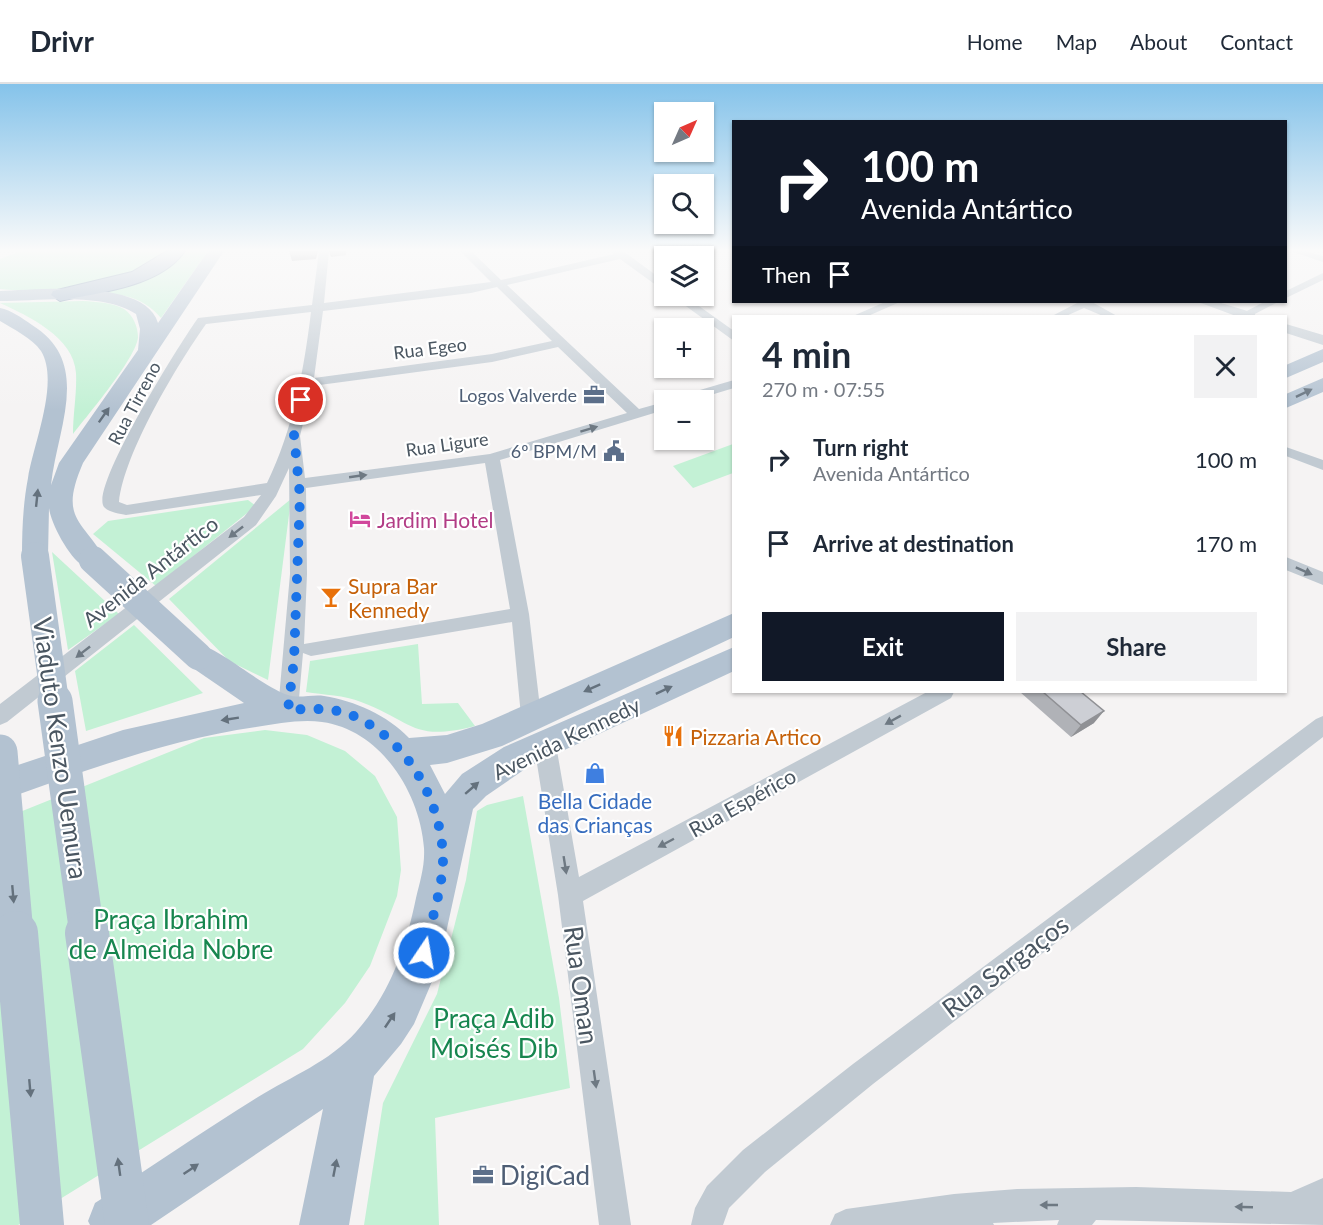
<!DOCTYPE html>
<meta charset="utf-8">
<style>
body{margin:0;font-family:Lato,sans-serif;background:#f2f2f3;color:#1f2937;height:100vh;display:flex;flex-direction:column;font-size:22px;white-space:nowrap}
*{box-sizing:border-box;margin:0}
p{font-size:20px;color:#747a83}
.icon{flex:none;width:33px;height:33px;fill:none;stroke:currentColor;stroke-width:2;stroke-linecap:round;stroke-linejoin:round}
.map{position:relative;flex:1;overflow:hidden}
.drawer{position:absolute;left:732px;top:231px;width:555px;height:378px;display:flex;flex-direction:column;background:#fff;border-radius:0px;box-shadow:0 2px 4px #0004}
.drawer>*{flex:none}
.banner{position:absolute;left:732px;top:36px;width:555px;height:183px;border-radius:0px;box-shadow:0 2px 4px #0004;background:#111827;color:#fff;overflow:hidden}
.needle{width:39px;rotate:45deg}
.controls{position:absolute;left:654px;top:18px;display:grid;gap:12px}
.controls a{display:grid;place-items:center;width:60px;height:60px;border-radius:0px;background:#fff;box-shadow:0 2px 4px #0004;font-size:30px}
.pin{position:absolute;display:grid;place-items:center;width:51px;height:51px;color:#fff;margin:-26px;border:3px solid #fff;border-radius:50%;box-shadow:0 2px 6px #0007}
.me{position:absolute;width:66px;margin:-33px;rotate:12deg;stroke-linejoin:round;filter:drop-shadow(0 0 4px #0008)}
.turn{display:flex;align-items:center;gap:21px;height:126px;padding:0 30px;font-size:27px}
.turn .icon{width:78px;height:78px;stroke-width:2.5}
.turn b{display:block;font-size:42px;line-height:51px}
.then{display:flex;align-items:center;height:57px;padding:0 30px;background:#0003;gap:12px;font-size:22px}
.round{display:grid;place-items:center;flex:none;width:63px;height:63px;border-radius:0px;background:#f2f2f3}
.summary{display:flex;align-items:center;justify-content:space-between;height:102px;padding:0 30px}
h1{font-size:36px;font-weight:700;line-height:45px}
.button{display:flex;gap:12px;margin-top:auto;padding:12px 30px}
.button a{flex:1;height:69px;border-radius:0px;background:#111827;color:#fff;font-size:24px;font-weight:700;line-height:69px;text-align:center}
.button a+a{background:#f2f2f3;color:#1f2937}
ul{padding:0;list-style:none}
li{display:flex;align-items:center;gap:18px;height:84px;padding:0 30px}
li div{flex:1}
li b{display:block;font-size:22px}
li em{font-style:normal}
header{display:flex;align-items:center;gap:36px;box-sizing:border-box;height:84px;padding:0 30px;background:#fff;border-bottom:2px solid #e0e1e3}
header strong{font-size:28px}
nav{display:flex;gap:33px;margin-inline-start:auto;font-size:21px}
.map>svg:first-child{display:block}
.green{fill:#c3f1d5}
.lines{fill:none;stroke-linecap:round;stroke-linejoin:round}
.trunk-casing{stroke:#7690ad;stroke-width:2}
.minor{fill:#c1cad2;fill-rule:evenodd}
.tertiary{fill:#c1cad2;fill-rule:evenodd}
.primary{fill:#b3c2d1;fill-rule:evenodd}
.trunk{fill:#9fb4c9;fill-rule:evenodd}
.primary-bridge-far2{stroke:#b3c2d1;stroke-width:28}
.primary-bridge-far1{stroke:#b3c2d1;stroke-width:35}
.primary-bridge{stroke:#b3c2d1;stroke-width:44}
.wall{fill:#b0b2b7}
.shaded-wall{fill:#909195}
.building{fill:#cdcfd5;stroke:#909195;stroke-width:1.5}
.oneway{fill:#64717d}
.oneway2{fill:#6e7983}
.route{stroke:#1a73e8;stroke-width:10;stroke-dasharray:0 18}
.labels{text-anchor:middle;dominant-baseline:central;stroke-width:4.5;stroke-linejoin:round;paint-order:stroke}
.far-street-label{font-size:18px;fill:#4a5661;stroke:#fff}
.far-service-label{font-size:18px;fill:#4e5e75;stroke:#fff;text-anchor:end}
.hotel-label{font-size:21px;fill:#b23c85;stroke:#fff;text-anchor:start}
.street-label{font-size:21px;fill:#4a5661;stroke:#fff}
.food-label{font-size:21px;fill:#c56008;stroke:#fff;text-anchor:start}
.shop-label{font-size:21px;fill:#366cbe;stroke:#fff}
.near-street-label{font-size:26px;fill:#4a5661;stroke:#fff}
.near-park-label{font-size:26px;fill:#17864f;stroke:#fff}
.near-service-label{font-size:26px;fill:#4e5e75;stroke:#fff;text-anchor:start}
</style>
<header>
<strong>Drivr</strong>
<nav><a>Home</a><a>Map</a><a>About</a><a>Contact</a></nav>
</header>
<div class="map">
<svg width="1323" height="1141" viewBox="0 0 1323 1141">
<rect width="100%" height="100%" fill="#f5f3f3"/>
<path class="green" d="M21 167H170C125 202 55 211 0 205V175Z
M188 167H208L161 234C141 210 115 209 87 209L167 182Z
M83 217C96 218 112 218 124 225 133 231 138 243 138 253 137 273 87 332 73 350 73 330 77 308 76 289 74 253 28 232 0 219Z
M733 360V389L693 404 673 382Z
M291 415 268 596 229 577 169 515Z
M248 416 256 422 156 502 93 450 108 437Z
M52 468 119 530 68 566Z
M134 541 203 609 86 647 75 587Z
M418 560 422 620 458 619 475 642C412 658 414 638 361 618 345 611 323 611 306 608L310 577Z
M265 646 307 651 345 667 375 692 397 733 401 786 397 812 370 882 345 919 303 965 18 1141H0V736L204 654Z
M523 712 559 914 570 1004 435 1034 439 1141H364L383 1019 437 910 466 796 477 727 487 721Z"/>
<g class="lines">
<defs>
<path id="trunk" d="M167 167H185C160 203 100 208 60 217L51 211 53 207 132 188Z"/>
</defs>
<use href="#trunk" class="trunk-casing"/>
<path class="minor" d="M319 167H329L324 219 491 198 460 167H471L501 196 614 170 612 167H623L664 197V205L660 204 620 175 507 201 639 325 664 318V326L500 376 529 530 541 632 538 638 531 641 524 638 521 632 512 538 311 572 303 569 298 626 295 632 288 634 281 632 278 626 290 490 289 384 276 412 256 441 7 638 0 641V620L244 433 261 411 126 431C120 430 108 428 104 423 89 404 182 256 198 234L312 221ZM497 203 552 257 492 270 314 294 323 227 471 209ZM311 228C304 286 293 346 267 399L127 421 119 418C124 369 177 281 206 240ZM558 263 627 329 490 370 305 394 300 352 312 302 492 278ZM485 379 510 525 304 560 307 490 306 404Z
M1290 167H1305L1323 172V178Z
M1323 189V196L1286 214V207Z
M672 212H685L734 247V257Z
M885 218H900L868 232H853Z
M1079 218H1092L1117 232H1103L1084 224 1066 232H1052Z
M1264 218H1278L1251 232 1239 231Z
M734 296V304L694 316H674L676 313Z
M1286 363 1323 376V386L1286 372Z
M1286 473 1323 488V501L1286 486Z
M927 608H954L951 614 583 817 631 1141H599L558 811 534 661 537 655 545 652 553 655 556 661 579 793Z
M1323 632V653L873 1000 765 1088 729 1124 723 1141H691L695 1124 707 1102 743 1066 853 980 1316 635Z
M1323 1094V1141L1096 1136 1092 1141H1057L1059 1136 993 1139 994 1141H830L835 1130 846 1125 954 1110 1017 1105 1136 1103 1291 1108Z"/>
<path class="tertiary" d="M1198 218H1218L1254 229 1256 232H1236Z
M1286 240 1323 251V261L1286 249Z"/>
<path class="primary" d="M208 167H224L83 379C59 435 81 434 106 476L102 482C96 484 90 486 83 482 69 473 51 440 49 424L48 472 44 478 35 481 26 478 22 472C22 446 23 420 28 394 33 361 60 298 41 267 32 254 13 245 0 237V224C11 226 22 234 32 241 93 279 57 344 51 401L59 379 138 266 140 245 136 230C104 208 38 217 0 217V207C37 206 145 194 158 239Z
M1323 265V278L1286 294V281Z
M1323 294V308L1286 324V310Z
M734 529V553L502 662 447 679 430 681 445 710 462 690 504 663 734 563V587L528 683 486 712 473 725 439 881 414 940 401 960 374 992 349 1141H299L323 1025 151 1141H90L88 1137 95 1119C150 1084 203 1047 258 1013 292 992 329 978 356 948 390 910 406 863 416 814 420 797 425 782 424 764 420 709 381 646 322 638 300 635 277 640 256 643 167 656 84 687 0 717V687L123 646 244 619 187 580 183 572 187 564C192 562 196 560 200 561 221 565 261 602 288 611 298 615 313 610 324 612 355 617 387 631 409 654L447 651 482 640Z"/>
<use href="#trunk" class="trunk"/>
<path class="primary-bridge-far2" d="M35 472 55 618
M93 476 198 572"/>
<path class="primary-bridge-far1" d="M55 617 87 850
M0 668 16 850"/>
<path class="primary-bridge" d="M16 849 42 1141
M87 849 127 1141"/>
</g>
<path class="wall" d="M1020 608H1081L1094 639 1071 653Z"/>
<path class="shaded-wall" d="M289 167H318L316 175 292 177Z
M329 167H346V171L331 173Z
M1104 627 1094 639 1071 653 1081 641Z"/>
<path class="building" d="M1043 608H1081L1104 627 1081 641Z"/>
<defs><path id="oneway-solid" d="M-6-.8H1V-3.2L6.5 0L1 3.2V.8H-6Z" transform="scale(1.5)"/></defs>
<g class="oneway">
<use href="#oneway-solid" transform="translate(1304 309) rotate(-26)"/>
<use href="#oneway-solid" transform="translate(104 331) rotate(-55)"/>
<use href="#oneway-solid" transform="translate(37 414) rotate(-84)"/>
<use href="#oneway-solid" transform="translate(592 604) rotate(156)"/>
<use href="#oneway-solid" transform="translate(664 606) rotate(-25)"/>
<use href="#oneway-solid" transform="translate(230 635) rotate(171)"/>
<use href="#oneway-solid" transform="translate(472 704) rotate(-41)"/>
<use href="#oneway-solid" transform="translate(13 810) rotate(85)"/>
<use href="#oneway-solid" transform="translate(390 936) rotate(-56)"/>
<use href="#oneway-solid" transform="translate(30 1004) rotate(85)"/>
<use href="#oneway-solid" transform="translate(119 1083) rotate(-98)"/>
<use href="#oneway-solid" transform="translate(335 1084) rotate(-79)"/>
<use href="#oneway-solid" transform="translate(191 1085) rotate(-34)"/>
</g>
<g class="oneway2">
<use href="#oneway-solid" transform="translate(589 345) rotate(-17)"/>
<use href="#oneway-solid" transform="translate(358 392) rotate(-8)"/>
<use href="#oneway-solid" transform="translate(236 448) rotate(142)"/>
<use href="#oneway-solid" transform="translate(1304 487) rotate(24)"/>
<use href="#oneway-solid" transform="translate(83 568) rotate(142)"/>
<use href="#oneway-solid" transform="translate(893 636) rotate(151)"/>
<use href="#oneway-solid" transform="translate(666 759) rotate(152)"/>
<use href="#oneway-solid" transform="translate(565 781) rotate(81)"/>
<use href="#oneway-solid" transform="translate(595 995) rotate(82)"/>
<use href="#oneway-solid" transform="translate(1049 1121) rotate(180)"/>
<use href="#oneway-solid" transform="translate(1244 1123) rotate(-178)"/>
</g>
<linearGradient id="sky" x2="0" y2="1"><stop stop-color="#85c3ea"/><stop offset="0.51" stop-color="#fafafa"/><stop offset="1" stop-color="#fafafa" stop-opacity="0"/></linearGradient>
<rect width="1323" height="326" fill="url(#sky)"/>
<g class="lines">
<path class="route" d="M301 316 294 351 300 412 294 576 288 626C308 625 331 623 351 631 406 653 442 717 443 775 443 803 430 841 424 869"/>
</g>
<defs>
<symbol id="office-bare" viewBox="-9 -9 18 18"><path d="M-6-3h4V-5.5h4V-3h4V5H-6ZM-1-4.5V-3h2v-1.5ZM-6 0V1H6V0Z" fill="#5c6f8a" stroke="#fff" stroke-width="2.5" paint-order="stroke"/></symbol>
<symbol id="civic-bare" viewBox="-9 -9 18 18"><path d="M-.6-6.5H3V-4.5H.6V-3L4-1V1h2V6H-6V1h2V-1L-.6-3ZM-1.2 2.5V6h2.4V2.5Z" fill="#5c6f8a" stroke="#fff" stroke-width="2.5" paint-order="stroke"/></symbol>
<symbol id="hotel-bare" viewBox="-9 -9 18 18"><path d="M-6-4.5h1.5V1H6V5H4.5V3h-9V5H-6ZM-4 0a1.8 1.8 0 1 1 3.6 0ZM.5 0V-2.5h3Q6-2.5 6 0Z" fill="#d1479c" stroke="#fff" stroke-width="2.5" paint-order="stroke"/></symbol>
<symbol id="bar-bare" viewBox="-9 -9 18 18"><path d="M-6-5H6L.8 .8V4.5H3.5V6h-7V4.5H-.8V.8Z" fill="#e8710a" stroke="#fff" stroke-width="2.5" paint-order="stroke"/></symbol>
<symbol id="restaurant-bare" viewBox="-9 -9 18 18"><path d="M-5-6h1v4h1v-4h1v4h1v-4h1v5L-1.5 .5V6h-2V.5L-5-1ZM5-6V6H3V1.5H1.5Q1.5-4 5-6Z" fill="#e8710a" stroke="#fff" stroke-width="2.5" paint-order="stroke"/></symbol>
<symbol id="shop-bare" viewBox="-9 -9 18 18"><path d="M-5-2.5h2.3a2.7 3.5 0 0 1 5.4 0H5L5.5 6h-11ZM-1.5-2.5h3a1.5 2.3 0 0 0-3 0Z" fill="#3f7fe0" stroke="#fff" stroke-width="2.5" paint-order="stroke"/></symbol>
</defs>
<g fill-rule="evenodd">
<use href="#office-bare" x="579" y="296" width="30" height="30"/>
<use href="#civic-bare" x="599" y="352" width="30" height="30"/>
<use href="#hotel-bare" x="345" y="420" width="30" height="30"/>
<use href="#bar-bare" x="316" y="498" width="30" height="30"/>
<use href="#restaurant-bare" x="658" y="637" width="30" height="30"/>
<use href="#shop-bare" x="580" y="674" width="30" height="30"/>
<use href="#office-bare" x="468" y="1076" width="30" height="30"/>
</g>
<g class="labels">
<g class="far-street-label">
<text transform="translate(430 264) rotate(-7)">Rua Egeo</text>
<text transform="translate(134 319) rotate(-62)">Rua Tirreno</text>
<text transform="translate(447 360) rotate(-8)">Rua Ligure</text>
</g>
<g class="far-service-label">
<text x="577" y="311">Logos Valverde</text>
<text x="597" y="367">6º BPM/M</text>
</g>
<g class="hotel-label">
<text x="377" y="435">Jardim Hotel</text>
</g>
<g class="street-label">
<text transform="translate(150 487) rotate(-38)">Avenida Antártico</text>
<text transform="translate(566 654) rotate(-26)">Avenida Kennedy</text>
<text transform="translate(742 718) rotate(-29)">Rua Espérico</text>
</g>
<g class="food-label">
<text x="348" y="501">Supra Bar<tspan x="348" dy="24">Kennedy</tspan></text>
<text x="690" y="652">Pizzaria Artico</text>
</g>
<g class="shop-label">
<text x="595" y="716">Bella Cidade<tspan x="595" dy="24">das Crianças</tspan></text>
</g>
<g class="near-street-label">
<text transform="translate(61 664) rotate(82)">Viaduto Kenzo Uemura</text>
<text transform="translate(1005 882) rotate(-37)">Rua Sargaços</text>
<text transform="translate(582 901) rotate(82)">Rua Oman</text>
</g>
<g class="near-park-label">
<text x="171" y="835">Praça Ibrahim<tspan x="171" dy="30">de Almeida Nobre</tspan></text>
<text x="494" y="934">Praça Adib<tspan x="494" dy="30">Moisés Dib</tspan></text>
</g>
<g class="near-service-label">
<text x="500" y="1091">DigiCad</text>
</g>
</g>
</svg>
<div class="controls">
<a><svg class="needle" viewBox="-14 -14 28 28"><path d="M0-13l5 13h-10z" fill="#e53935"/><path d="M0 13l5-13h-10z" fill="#747a83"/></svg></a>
<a><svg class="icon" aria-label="search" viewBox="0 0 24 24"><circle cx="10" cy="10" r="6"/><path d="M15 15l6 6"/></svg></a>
<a><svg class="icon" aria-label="layers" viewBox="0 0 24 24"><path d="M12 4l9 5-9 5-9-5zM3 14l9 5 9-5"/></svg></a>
<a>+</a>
<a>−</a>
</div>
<div class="pin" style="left:301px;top:316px;background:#d93025"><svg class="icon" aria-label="arrive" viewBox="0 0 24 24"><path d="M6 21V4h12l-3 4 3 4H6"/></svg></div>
<svg class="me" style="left:424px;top:869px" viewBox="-20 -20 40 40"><circle r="17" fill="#1a73e8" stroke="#fff" stroke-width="3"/><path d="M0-11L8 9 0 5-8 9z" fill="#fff"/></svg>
<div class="banner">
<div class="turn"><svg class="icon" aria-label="right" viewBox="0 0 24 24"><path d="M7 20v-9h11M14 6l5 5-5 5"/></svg><div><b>100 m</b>Avenida Antártico</div></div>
<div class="then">Then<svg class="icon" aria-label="arrive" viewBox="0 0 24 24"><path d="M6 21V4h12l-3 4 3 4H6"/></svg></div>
</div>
<section class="drawer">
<div class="summary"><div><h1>4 min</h1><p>270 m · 07:55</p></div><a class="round"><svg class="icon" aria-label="close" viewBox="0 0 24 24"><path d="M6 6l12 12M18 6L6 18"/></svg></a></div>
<ul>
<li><svg class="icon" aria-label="right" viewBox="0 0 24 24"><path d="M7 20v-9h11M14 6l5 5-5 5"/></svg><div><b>Turn right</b><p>Avenida Antártico</p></div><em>100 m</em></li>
<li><svg class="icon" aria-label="arrive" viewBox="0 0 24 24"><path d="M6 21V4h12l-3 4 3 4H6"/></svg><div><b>Arrive at destination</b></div><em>170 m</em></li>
</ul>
<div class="button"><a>Exit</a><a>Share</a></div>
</section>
</div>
